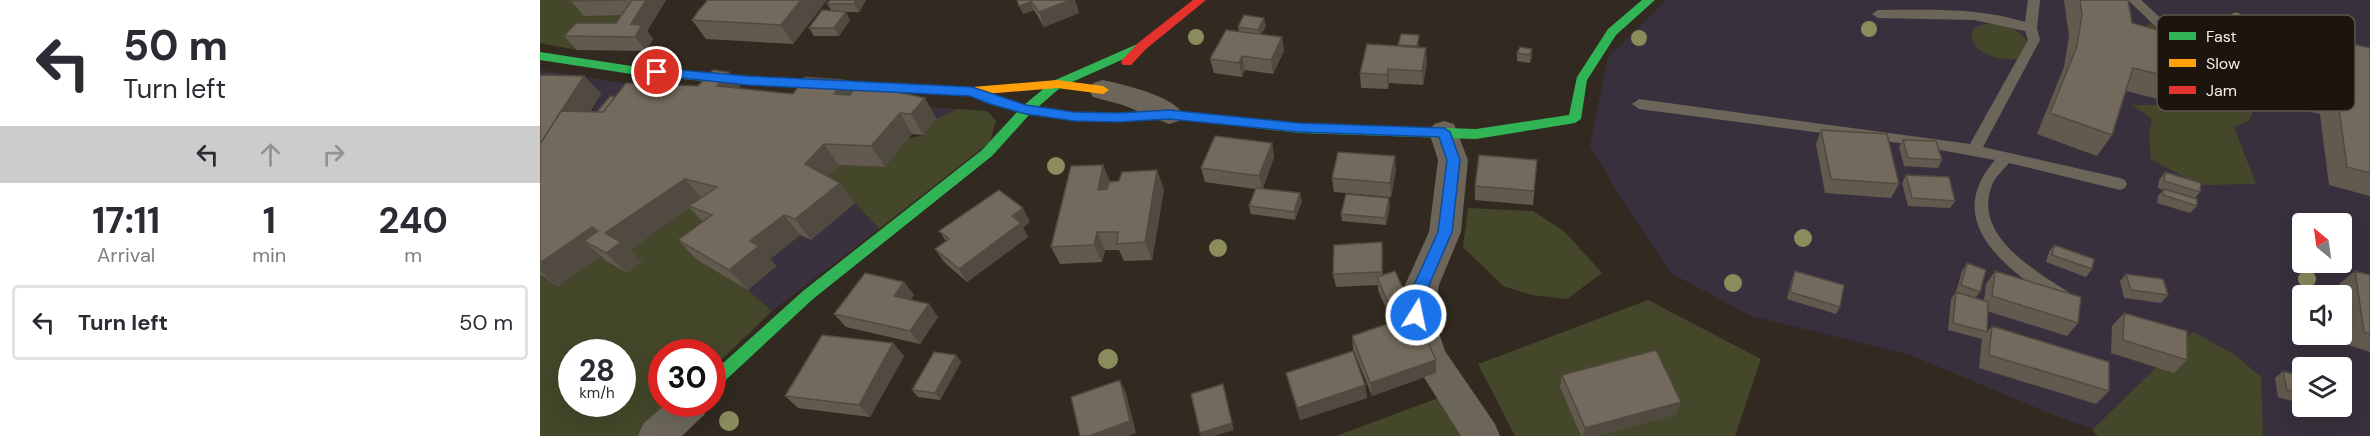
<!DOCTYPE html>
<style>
body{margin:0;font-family:"DM Sans",sans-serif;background:#f7f7f7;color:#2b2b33;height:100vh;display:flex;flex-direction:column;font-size:22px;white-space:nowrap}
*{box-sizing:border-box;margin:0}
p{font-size:20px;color:#7c7c81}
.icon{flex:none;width:33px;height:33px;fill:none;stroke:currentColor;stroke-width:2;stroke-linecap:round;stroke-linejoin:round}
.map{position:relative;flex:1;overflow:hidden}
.details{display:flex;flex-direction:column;background:#fff;width:540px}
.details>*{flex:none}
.banner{background:#fff;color:#2b2b33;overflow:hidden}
.needle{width:39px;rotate:331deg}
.buttons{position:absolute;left:1752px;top:213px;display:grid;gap:12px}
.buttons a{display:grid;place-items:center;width:60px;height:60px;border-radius:6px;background:#fff;box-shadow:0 6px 24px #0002;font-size:30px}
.speed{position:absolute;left:18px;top:339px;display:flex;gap:12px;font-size:30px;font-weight:700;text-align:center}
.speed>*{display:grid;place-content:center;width:78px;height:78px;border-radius:50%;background:#fff;box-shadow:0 6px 24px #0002;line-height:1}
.speed small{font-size:15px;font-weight:400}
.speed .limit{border:9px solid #d22;background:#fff;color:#111}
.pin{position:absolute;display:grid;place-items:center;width:51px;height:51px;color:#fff;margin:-26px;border:3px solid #fff;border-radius:50%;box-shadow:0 2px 6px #0007}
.me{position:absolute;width:66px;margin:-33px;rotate:10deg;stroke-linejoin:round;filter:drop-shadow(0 0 4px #0008)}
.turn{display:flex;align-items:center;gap:21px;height:126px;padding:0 24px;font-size:27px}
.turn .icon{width:78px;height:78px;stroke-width:2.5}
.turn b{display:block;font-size:42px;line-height:51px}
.lanes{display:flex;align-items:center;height:57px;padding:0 24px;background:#0003;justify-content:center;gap:30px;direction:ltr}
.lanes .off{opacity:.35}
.eta{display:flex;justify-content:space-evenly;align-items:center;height:102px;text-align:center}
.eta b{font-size:36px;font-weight:700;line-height:42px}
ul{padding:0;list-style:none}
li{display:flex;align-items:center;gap:18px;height:75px;margin:0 12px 9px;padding:0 12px;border:3px solid #e1e1e2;border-radius:6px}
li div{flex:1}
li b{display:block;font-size:22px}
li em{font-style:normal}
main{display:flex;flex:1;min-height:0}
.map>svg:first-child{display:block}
.commercial{fill:#39313d}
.education{fill:#38313d;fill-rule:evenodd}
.green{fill:#444729;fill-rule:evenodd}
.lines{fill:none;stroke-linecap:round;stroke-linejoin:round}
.lane{fill:#6b6659;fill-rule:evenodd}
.street{fill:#6b6659;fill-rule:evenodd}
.fast{fill:#30b455;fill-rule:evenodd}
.slow{fill:#ff9f0a;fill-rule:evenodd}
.jam{fill:#e5322d;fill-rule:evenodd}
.tree{fill:#8a8c5c}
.wall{fill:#635a4f}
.shaded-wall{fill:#504a40}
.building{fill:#73695c;stroke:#504a40;stroke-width:1.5}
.route{fill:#1a73e8;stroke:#114b97;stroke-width:1.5}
.key{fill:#1b150d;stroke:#5d564e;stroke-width:1.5}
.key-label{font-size:16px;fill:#f8efe4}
</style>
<main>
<section class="details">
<div class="banner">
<div class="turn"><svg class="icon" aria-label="left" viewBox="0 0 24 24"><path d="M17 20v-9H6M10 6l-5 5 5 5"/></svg><div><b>50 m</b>Turn left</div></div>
<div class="lanes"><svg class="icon" aria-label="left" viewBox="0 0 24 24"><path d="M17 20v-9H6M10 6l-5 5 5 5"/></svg><svg class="icon off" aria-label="ahead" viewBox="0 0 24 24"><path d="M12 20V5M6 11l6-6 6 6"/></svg><svg class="icon off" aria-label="right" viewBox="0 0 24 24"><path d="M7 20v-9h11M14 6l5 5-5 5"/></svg></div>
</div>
<div class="eta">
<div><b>17:11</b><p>Arrival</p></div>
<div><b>1</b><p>min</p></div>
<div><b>240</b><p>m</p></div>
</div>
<ul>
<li><svg class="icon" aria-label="left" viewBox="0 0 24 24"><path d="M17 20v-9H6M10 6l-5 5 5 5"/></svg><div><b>Turn left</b></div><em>50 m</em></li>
</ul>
</section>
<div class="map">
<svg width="1830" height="436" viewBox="0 0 1830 436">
<rect width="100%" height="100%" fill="#322a20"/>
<path class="commercial" d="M0 70 75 82 189 91 41 132 61 95 0 94Z
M280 98 417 109 397 119 383 135 372 134 345 167 298 165 281 184 315 203 339 229 232 311 208 290 157 260Z"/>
<path class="education" d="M1126 0H1830V436H1575L1523 419 1370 355 1211 316 1131 273 1086 206 1050 146 1068 57ZM1762 224H1802V262H1762ZM1762 296H1802V334H1762ZM1762 368H1802V406H1762Z"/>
<path class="green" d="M0 0H56L104 14 48 38 37 50 0 43Z
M1455 23C1469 26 1483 31 1489 46L1478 59C1461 61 1425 53 1433 30L1438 26Z
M1609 23 1655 44 1705 51 1723 87 1709 121 1694 127 1716 184 1659 185 1611 159 1609 135 1612 119 1592 105H1643L1651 61 1599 38Z
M417 109 447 111 456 121 450 142 339 229 315 203 280 185 299 165 345 167 368 139 383 135 397 119Z
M163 199 195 207 157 260 208 290 232 311 173 368 172 352H122V404H136L102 436H0V274L18 287 73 247 66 261 87 273 86 253ZM32 352H82V404H32Z
M928 208 993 211 1025 232 1062 273 1027 299 992 295 963 286 923 247Z
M1108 300 1221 359 1195 436H975L938 364Z
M1653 332 1695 355 1721 377 1723 436H1558L1552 430Z
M925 388 949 436H796Z"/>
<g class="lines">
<path class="lane" d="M1488 0H1500L1497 28 1500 40 1443 147 1580 178 1585 180 1587 184 1585 188 1580 190 1469 163C1463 170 1455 177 1452 185 1432 236 1496 271 1530 293L1532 298 1530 303 1524 305C1510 300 1496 289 1485 280 1442 247 1413 208 1455 160L1367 144 1099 109 1092 104 1099 99 1430 144 1488 40 1485 31 1434 20 1338 18 1332 14 1338 10C1388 10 1437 7 1485 22Z
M1588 0H1601L1625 22 1649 30 1650 33 1644 37 1617 28Z"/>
<path class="street" d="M563 80C584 85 632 95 643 114L639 121 629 124 583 105 553 97 549 90 553 83Z
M904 121 914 124 928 160 921 232 899 285 893 315 905 351 955 424 960 436H921L878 368 859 315 865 285 889 232 898 160 889 132 894 124Z
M126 404H169L164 415 142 436H98L103 424Z"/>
<path class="fast" d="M1102 0H1115L1076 35 1047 80 1041 119 1035 123 936 139 759 133 629 118 578 121 534 120 489 115 452 156 273 299 177 388 172 390V373L263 291 442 150 477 112 428 94 426 91 428 88H436L484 105 513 81 602 42 608 46 606 49 521 87 498 107 534 112 578 113 629 110 759 123 936 129 1029 115 1037 77 1068 29Z
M0 52 98 67 208 77 380 85 386 89 380 93 208 85 98 75 0 60Z"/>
<path class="slow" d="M517 80 563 86 569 90 563 94 517 88 432 95 380 93 374 89 380 85 432 87Z"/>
<path class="jam" d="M653 0H666L606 49 591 65H583L581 62 583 59 598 43Z"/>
</g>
<g class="tree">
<circle cx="1696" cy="21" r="8"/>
<circle cx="1329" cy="29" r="8"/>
<circle cx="656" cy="37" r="8"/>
<circle cx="1099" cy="38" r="8"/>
<circle cx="516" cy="166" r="9"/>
<circle cx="1263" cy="238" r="9"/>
<circle cx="678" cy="248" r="9"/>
<circle cx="1767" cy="279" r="9"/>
<circle cx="1193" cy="283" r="9"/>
<circle cx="568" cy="359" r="10"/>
<circle cx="189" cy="421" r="10"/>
</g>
<path class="wall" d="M32 0H126L107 31 113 39 106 51 37 50 24 36 76 23 81 15 44 16 31 1Z
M165 0H287L253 44 166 39 152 20 167 1Z
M326 0 319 12H305L310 20 299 36H274L269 28 292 11 287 4Z
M477 0H535L539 13 504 27 494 10 483 14Z
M1524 0H1588L1592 23 1654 83 1638 104 1586 91 1572 135 1557 156 1497 134 1524 67 1529 36Z
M726 26 721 34 742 37 744 51 733 74 705 70 702 77 674 73 670 59 699 31 698 27Z
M1789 38 1830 48V196L1789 185 1780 114 1766 111 1764 92 1775 79 1773 57Z
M879 43 878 47 887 62 883 85 849 83 848 89 821 88 820 73 858 46Z
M992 49V57L990 63 977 61V53Z
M0 75 44 76 61 94 50 112H57L202 89 253 94 303 80 312 93 397 119 383 135 372 134 345 167 299 165 288 176 315 203 271 240 260 235 230 259 236 266 208 290 157 260 138 240 163 222 150 208 90 250 102 262 87 273 66 261 61 256 18 287 0 274Z
M1281 130 1359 184 1351 198 1285 193 1276 144Z
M1363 140 1402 160 1398 168 1364 166 1359 147Z
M732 143 734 157 723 188 762 201 755 220 711 214 709 206 715 189 665 182 661 168Z
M997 160 993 205 935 200V186Z
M856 170 851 197 794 192 792 178Z
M1625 172 1660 192 1655 198 1657 206 1650 213 1617 203 1618 196 1623 190 1618 188 1619 180Z
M1366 175 1415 201 1410 208 1368 206 1362 183Z
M570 182 624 189 612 260 584 261 579 250H565L562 262 520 264 511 247Z
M850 206 846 225 802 221 801 214Z
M490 222 483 227 488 237 427 282 404 262 395 249 406 241 399 231Z
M842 242 843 274 896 360V373L832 396 813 349 812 336 852 322 838 290V285L796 287 793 274Z
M1514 245 1552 269 1546 277 1506 262 1509 252Z
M1427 263 1440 292 1435 298 1444 300 1446 284 1455 271 1538 323 1527 336 1447 311V332L1452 326 1569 391 1556 404 1439 368 1442 339 1408 330 1411 299 1416 292 1422 271Z
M1255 271 1300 307 1296 314 1247 299 1252 278Z
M1815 271 1830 275V352L1808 345 1799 284Z
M1586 274 1628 295 1621 303 1584 298 1580 281Z
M364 282 374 295 370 300 398 317 380 344 306 327 294 314Z
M1584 313 1647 360 1634 373 1571 353 1572 326Z
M353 343 364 356 330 417 258 408 245 396Z
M416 355 421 362 400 400 378 397 372 390Z
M1743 371 1762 376V404L1738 397 1735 378Z
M746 373 825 385 827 398 760 420Z
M1022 375 1137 414 1058 436H1041L1020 387Z
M1774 406H1785L1782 409Z"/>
<path class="shaded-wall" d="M106 0H126L107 31 113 39 106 51 95 37 91 24Z
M261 0H287L253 44 241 25Z
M316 0H326L319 12 314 4Z
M531 0H535L539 13 504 27 499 12Z
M491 2 494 10 483 14 479 6Z
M306 12 310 20 299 36 294 28Z
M724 18 726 26 719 38 718 30Z
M742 37 744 51 733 74 731 60Z
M886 48 887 62 883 85 882 71Z
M992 49V57L990 63V55Z
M702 56 705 70 702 77 699 63Z
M848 69 849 83 848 89 847 75Z
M189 72 205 93 177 86Z
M44 76 61 94 0 194V145Z
M303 80 317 101 294 94Z
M385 98 397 119 383 135 371 114Z
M360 113 372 134 345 167 331 146Z
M732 143 734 157 722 190 719 176Z
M284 144 299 165 280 185 265 164Z
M855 156 856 170 851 197 850 183Z
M563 165 571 183 566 208 558 190Z
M617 170 624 189 612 260 605 242Z
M145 179 163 199 149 206 150 208 90 250 102 262 87 273 66 253 65 233Z
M300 183 315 203 271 240 255 219Z
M760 193 762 201 755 220 754 212Z
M849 198 850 206 846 225 845 218Z
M483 208 490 222 483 227 488 237 427 282 419 269 472 216Z
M244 215 260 235 230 259 236 266 208 290 189 270 210 241Z
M52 227 73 247 44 241 61 256 18 287 0 271V263Z
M557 232 565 250 562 262 554 245Z
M842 242 843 256V285L842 272Z
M364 282 374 295 364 309 354 296Z
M389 304 398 317 380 344 370 331Z
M353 343 364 356 330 417 319 405Z
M416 355 421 362 400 400 395 393Z
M896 360V373L832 396 830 383Z
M580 380 586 393 596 433 589 436H549Z
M683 384 694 430 674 436H661L660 433Z
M825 385 827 398 760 420 757 408Z
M1141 402 1137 414 1058 436H1043L1045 428Z"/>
<path class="building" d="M32 0H86L31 1Z
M92 0H106L91 24 102 25 95 37 24 36 36 23H76Z
M168 0H261L241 25 152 20 159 10Z
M290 0H316L314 4H287Z
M477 0H490L491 2 479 6Z
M490 0H531L499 12Z
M1540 0H1588L1592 23 1659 41 1654 83 1593 68 1572 135 1510 113 1537 46 1542 15Z
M282 10 306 12 294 28H269Z
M704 15 724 18 718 30 698 27Z
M686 30 742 37 731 60 702 56 699 63 670 59Z
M861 34 879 35 877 46 858 45Z
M1789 38 1830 48V173L1807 167 1797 95 1783 92 1780 73 1794 77Z
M827 44 886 48 882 71 848 69 847 75 820 73Z
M980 47 992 49 990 55 977 53Z
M173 70 189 72 177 86 253 94 265 77 303 80 294 94 310 95 318 83 385 98 371 114 360 113 331 146 284 144 265 164 300 183 255 219 244 215 210 241 219 246 189 270 138 240 172 215 149 206 177 187 145 179 65 233 81 242 66 253 44 241 58 231 52 227 0 263V144L21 111 63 112 86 83 158 86Z
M0 75 44 76 0 144V109L1 107H0Z
M70 96 75 97 63 112H57Z
M1281 130 1347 134 1359 184 1291 179Z
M675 136 732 143 719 176 661 168Z
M1363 140 1396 141 1402 160 1368 158Z
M798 152 855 156 850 183 792 178Z
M939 155 997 160 994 191 935 186Z
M563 165 558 190 567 189 569 182 579 181 582 172 617 170 605 242 577 244 578 232H557L554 245 511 247 531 166Z
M1625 172 1661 183 1660 192 1624 181Z
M1366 175 1409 177 1415 201 1372 198Z
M716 188 760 193 754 212 709 206Z
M1624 189 1657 199V206L1623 195Z
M459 190 483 208 472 216 481 223 419 269 395 249 409 239 399 231Z
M806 194 849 198 845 218 801 214Z
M842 242V272L793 274 794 245Z
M1514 245 1554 259 1552 269 1512 255Z
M1427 263 1446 270 1440 292 1421 285Z
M855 271 896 360 830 383 812 336 856 321 837 277Z
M1255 271 1304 285 1300 307 1250 292Z
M1455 271 1541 297 1538 323 1452 296Z
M1815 271 1830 275V334L1824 332Z
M325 273 364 282 354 296 389 304 370 331 294 314Z
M1586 274 1623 279 1628 295 1591 290Z
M1416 292 1448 302 1447 332 1413 323Z
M1584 313 1647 331V360L1583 340Z
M1452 326 1569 362V391L1449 355Z
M282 335 353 343 319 405 245 396Z
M1116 350 1141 402 1045 428 1022 375Z
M813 351 825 385 757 408 746 373Z
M394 352 416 355 395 393 372 390Z
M1743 371 1762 376V394L1747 390Z
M580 380 590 421 549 436H540L531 397Z
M683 384 692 423 660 433 651 394Z"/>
<path class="route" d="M117 68 208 76 432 87 486 105 534 112 578 113 629 110 759 123 904 128 910 132 920 160 912 232 889 285 884 315 881 319 876 321 871 319 869 315 874 285 898 232 907 160 899 137 759 132 629 119 578 122 534 121 486 114 450 104 430 96 208 85 113 75 111 72Z"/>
<rect x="1617" y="15" width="198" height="96" rx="9" class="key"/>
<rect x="1629" y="32" width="27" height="8" fill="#30b455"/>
<rect x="1629" y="59" width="27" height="8" fill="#ff9f0a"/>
<rect x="1629" y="86" width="27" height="8" fill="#e5322d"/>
<g class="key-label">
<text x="1666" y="42">Fast</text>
<text x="1666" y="69">Slow</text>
<text x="1666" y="96">Jam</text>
</g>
</svg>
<div class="buttons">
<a><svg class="needle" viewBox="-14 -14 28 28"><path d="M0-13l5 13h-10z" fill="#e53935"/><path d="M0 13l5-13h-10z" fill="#7c7c81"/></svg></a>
<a><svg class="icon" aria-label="sound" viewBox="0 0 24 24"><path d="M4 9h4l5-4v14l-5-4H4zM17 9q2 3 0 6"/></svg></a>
<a><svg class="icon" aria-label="layers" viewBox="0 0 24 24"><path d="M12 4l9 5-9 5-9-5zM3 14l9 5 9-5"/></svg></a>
</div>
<div class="speed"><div>28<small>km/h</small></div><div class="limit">30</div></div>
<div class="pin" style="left:117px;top:72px;background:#d93025"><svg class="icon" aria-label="arrive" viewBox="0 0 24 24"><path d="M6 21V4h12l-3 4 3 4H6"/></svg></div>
<svg class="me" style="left:876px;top:315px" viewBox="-20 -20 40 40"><circle r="17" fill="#1a73e8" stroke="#fff" stroke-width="3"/><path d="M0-11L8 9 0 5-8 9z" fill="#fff"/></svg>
</div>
</main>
